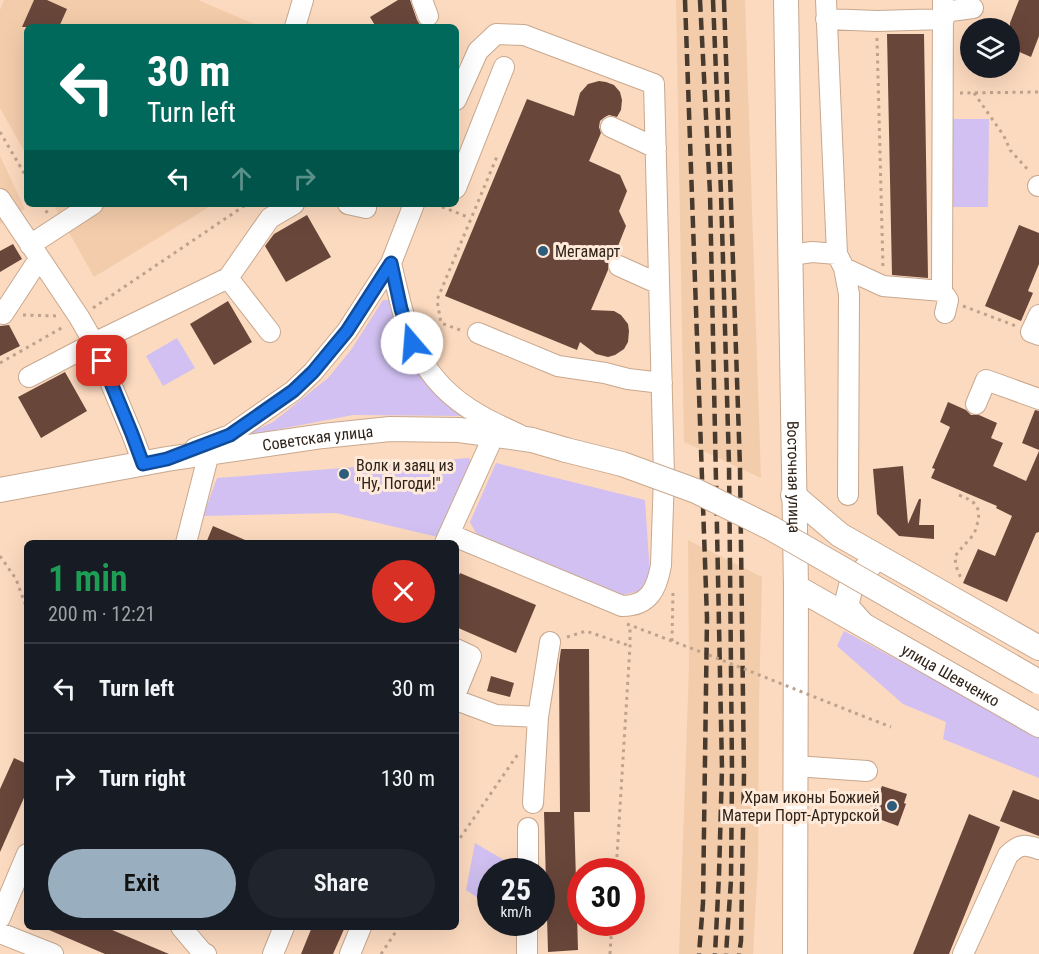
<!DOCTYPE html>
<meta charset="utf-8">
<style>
body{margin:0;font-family:"Roboto Condensed",sans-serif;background:#20242c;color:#f1f3f6;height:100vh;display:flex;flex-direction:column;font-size:22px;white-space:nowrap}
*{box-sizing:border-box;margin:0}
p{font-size:20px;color:#9ea1a6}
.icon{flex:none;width:33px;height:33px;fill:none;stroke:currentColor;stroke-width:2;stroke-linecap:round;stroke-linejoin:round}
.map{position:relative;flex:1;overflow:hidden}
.panel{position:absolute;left:24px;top:540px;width:435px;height:390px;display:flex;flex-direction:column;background:#171b24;border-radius:9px;box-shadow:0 6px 24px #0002}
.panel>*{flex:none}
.top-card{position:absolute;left:24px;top:24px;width:435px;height:183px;border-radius:9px;box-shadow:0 6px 24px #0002;background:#00695c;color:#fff;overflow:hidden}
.fabs{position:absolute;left:960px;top:18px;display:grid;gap:12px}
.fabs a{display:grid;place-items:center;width:60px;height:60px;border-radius:50%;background:#171b24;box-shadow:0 6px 24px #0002;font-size:30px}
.speed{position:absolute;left:477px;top:858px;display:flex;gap:12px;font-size:30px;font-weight:700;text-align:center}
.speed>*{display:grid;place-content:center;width:78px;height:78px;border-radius:50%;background:#171b24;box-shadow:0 6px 24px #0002;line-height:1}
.speed small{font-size:15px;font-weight:400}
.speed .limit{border:9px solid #d22;background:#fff;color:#111}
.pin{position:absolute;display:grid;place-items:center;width:51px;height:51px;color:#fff;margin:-26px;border-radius:12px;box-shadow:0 3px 9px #0006}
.me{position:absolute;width:66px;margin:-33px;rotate:342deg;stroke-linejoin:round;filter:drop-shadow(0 0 4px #0008)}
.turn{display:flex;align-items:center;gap:21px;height:126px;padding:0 24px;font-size:27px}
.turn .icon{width:78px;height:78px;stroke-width:2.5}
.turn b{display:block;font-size:42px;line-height:51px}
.lanes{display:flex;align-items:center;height:57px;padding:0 24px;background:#0003;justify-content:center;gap:30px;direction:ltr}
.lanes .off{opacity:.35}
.round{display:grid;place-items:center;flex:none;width:63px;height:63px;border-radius:32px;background:#20242c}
.headline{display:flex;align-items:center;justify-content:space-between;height:102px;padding:0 24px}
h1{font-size:36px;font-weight:600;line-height:45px;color:#1e9e55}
.button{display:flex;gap:12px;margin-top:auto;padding:12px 24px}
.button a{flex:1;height:69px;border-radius:36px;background:#99afbf;color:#111;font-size:24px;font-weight:600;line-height:69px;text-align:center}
.button a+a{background:#20242c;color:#f1f3f6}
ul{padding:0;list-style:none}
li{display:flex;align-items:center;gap:18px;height:90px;padding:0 24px;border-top:2px solid #363941}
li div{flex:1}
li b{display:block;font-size:22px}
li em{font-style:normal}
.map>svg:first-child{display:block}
.built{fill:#f3ccab}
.green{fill:#d1c0f1}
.building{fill:#69463a}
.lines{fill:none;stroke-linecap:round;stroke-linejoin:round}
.minor-casing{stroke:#c8a88e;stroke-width:22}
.major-casing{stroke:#c8a88e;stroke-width:26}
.path{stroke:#bea28d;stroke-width:3;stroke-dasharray:3 4.5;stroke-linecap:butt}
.minor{stroke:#fff;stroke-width:20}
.major{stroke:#fff;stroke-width:24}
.rail{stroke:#493a2e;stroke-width:4.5;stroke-dasharray:12 6;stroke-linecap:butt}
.major-bridge-casing{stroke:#c8a88e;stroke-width:26;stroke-linecap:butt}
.path-bridge{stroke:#bea28d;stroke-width:3;stroke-dasharray:3 4.5;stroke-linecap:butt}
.major-bridge{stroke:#fff;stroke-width:24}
.route-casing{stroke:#114b97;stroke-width:15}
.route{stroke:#1a73e8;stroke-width:10}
.poi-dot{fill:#2e5c7c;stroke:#ffeada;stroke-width:2}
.labels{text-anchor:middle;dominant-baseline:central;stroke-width:6;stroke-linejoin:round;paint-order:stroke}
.poi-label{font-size:16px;fill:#2f2319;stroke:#ffeada;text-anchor:start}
.street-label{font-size:16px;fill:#2f2319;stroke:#ffeada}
</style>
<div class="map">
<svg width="1039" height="954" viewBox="0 0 1039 954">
<rect width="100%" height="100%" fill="#fcdabf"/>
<path class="built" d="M4 0H198L261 27H27V156L0 108V10Z
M676 0H745L761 478 684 442Z
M0 156 25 209 0 224Z
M53 204H214L94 277Z
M688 540 762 577 759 702 758 861 753 954H679L689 667Z"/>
<path class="green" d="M953 119H989L988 207H952Z
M383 300H392L398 335 416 369 465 416 353 415 243 436 273 422 328 378 351 350Z
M177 338 195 368 163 386 146 356Z
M469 458 473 470 442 538 336 513 203 516 217 478Z
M496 463 645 500 650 575 639 591 623 595 478 537 470 522Z
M844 631 1039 736V778L943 739 946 722 903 704 837 646Z
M475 843 509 863 507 871 490 872V906L466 890Z"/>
<path class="building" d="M34 0H47L67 9 59 27H22Z
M398 0H410L417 20 420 25 424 27H376L370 17Z
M1019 0H1039V36L1031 57 1010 48V23Z
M887 34H924L928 278 892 275Z
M599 81 606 82 614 85 620 92 622 100 621 110 617 117 609 115 605 117 600 121 599 127 601 133 589 161 620 175 627 191 619 211 626 226 614 256 608 262V270L591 310 614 311 621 315 628 324 629 331 628 342 624 349 615 355 608 357 596 354 580 342 577 350 445 296 527 99 574 116 580 93 588 84Z
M307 215 331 257 286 282 265 246 274 234Z
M1019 225 1039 233V264L1028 291 1033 293 1021 321 985 306Z
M13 244 22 259 0 272V251Z
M228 301 252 342 214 365 190 324Z
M9 325 20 346 0 356V326Z
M65 372 87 411 41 438 18 397Z
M948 402 966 410 971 415H979L997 423 991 438 1003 443 993 466 1026 481 1039 451V532L1036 533 1007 602 963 583 978 549 995 556 1012 516 996 508 997 506 931 478 935 469 932 468 950 427 940 422Z
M1035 410 1039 411V450L1022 443Z
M903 466 908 524 919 499H921L919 525H934V539L899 536 877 514 873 469Z
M213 526 252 543H206Z
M460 573 536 605 516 653 456 627V582Z
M561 649H589L590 812H574L578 950 548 952 544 812H560L559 664Z
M491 676 514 683 510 697 487 691Z
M14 758 27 764V791L0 852V789Z
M882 786 907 794 904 803 906 804 898 826 871 816 874 807 868 805 873 793H879Z
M1013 790 1039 800V836L1000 821Z
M969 814 1000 827 949 954H913Z
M42 927H105L169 954H105Z
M312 927H345L333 954H301Z"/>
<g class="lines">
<defs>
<path id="minor" d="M422 0 428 16
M826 0 837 254
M943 0 942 291 948 300 945 313
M944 12 973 8
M826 19 877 21 944 19
M295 27 303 0
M611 127 656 148
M1038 186H1039
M456 188 504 67
M0 199 79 317 94 343 29 377
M348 204 366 208
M30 245 93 204
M791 255 812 252 837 254 844 268 883 286 942 291
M391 263C406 328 415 378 478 414 491 422 506 428 520 435
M619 266 659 284
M844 268 849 294 848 495
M228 278 270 332
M0 313 3 314 39 259
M1039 315 1031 332 1039 335
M478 333 558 366 605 373 628 379 662 383
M976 404 986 380 1039 399
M195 448 230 435 293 391 313 372 347 331 391 263 414 204
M143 463 132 434 94 343 228 278 270 218 294 204
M449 534 622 606C649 606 657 589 661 565L664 476 654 84 524 35 496 34 478 51 456 100
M186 543 209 453
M445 543 494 435
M456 649 471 656 456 693
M456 700 496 715 538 717
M795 766 867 771
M533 803 538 717 550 642
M528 872V828
M0 918 27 854
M181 927 203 953 206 954
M0 933 53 954
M273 954 284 927
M350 954 361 927
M527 954V922
M963 954 1008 855C1020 844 1024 844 1039 849"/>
<g id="major">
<path id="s1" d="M786 0 796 587 795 954"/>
<path id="s2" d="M0 490 167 459 323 436 390 429 459 430 532 440 566 450"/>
<path d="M793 495 840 535 1039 648"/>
<path id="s3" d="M796 587 1039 725"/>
<path d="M862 624 846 606 852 582 870 565"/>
</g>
</defs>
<use href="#minor" class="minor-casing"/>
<use href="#major" class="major-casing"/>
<path class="path" d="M877 38 883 268
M960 93 1039 92
M974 93 1004 136 1010 150 1030 172
M0 132 27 178
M42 204 48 214
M435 204 470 218
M963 306 1016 326
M93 308 244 206 245 204
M23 315 58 316
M460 330 441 323 437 300 498 154
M0 363 65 326
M959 495C973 501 981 504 978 522 976 526 976 531 973 535 967 543 960 548 955 557L956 566 962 581
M0 556 16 579 27 609
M627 624 709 655
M567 637 586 631 630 646
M672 641 673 591
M855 713 891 727
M456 844 518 754
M616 872 630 646V625
M381 954 399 927
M610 954 612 922"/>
<use href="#minor" class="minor"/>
<use href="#major" class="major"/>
<path class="rail" d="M685 0 707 618 703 903 699 954
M700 0 710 193 722 769 719 875 715 954
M713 0 721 193 729 464 732 771 731 880 726 954
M724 0 740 467 744 775 741 941 739 954"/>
<defs>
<path id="major-bridge" d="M566 450 622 464 696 491 771 528 1039 682"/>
</defs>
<use href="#major-bridge" class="major-bridge-casing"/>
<path class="path-bridge" d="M709 655 855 713"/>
<use href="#major-bridge" class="major-bridge"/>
</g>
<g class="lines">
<defs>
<path id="route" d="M102 361 132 434 143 464 167 459 230 435 293 391 313 372 347 331 391 263 401 309 412 343"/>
</defs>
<use href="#route" class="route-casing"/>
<use href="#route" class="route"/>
</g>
<g class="poi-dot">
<circle cx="543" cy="251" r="6"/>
<circle cx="344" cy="474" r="6"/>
<circle cx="892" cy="806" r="6"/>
</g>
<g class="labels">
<g class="poi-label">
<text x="555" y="251">Мегамарт</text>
<text x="356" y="465">Волк и заяц из<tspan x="356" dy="18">"Ну, Погоди!"</tspan></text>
<text x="880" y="797" text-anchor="end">Храм иконы Божией<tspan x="880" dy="18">Матери Порт-Артурской</tspan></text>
</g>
<g class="street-label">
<text stroke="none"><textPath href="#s2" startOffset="322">Советская улица</textPath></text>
<text stroke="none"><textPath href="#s1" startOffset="477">Восточная улица</textPath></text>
<text stroke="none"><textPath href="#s3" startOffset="178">улица Шевченко</textPath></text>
</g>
</g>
</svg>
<div class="fabs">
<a><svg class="icon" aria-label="layers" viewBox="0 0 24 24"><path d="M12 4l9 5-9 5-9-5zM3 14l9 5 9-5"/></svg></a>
</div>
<div class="speed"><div>25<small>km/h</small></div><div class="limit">30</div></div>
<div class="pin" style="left:102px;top:361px;background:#d93025"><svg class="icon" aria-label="arrive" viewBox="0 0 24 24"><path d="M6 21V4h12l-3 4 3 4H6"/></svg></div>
<svg class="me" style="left:412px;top:343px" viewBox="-20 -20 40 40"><circle r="19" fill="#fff"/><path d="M0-13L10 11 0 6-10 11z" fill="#1a73e8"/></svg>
<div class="top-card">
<div class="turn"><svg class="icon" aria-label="left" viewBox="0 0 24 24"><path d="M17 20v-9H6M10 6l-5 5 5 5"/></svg><div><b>30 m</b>Turn left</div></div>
<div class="lanes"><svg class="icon" aria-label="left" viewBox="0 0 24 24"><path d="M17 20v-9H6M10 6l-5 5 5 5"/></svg><svg class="icon off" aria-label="ahead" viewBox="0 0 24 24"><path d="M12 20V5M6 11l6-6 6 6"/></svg><svg class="icon off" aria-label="right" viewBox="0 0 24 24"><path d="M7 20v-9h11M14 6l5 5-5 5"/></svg></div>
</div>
<section class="panel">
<div class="headline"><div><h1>1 min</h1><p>200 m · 12:21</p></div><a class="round" style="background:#d93025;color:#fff"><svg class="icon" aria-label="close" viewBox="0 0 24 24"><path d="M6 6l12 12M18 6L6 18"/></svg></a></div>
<ul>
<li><svg class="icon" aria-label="left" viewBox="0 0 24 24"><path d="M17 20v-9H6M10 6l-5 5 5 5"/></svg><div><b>Turn left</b></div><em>30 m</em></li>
<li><svg class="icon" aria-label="right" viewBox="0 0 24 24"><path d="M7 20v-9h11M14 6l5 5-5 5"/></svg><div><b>Turn right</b></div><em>130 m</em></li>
</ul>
<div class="button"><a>Exit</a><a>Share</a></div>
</section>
</div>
